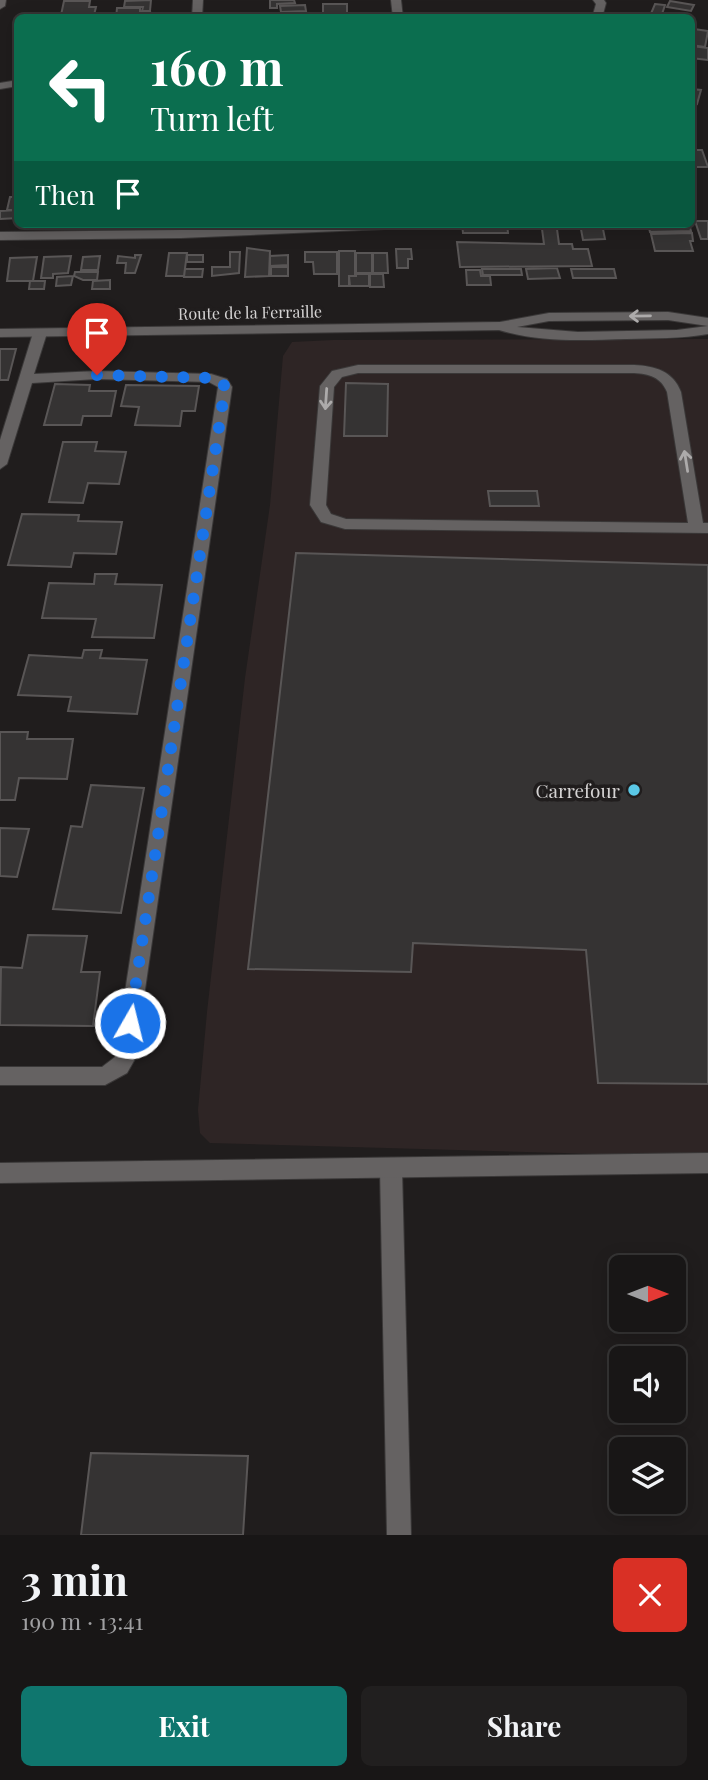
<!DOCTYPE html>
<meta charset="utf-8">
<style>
body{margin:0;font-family:"Playfair Display",serif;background:#211f1f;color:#f1f3f6;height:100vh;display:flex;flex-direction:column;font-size:26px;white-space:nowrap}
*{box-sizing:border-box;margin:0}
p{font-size:23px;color:#9f9fa1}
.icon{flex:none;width:38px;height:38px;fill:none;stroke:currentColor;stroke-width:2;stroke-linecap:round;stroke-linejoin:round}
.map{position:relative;height:1535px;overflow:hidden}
.drawer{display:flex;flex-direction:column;background:#181616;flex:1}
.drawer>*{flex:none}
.guide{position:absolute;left:14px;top:14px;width:681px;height:214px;border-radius:10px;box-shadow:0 4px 18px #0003,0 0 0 2px #363535;background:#0b6e4f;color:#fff;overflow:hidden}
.needle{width:46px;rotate:90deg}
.tools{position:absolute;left:609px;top:1255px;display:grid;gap:14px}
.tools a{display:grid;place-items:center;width:77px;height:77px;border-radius:10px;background:#181616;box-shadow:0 4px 18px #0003,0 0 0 2px #363535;font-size:35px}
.pin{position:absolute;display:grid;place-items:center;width:60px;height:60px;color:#fff;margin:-72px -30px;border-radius:50% 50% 50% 0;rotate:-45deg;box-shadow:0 0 7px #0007}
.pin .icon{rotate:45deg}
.me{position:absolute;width:77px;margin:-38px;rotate:8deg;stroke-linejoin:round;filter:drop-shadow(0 0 5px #0008)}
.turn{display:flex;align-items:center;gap:24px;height:147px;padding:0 21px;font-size:32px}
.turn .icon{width:91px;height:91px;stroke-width:2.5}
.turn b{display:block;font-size:49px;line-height:60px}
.then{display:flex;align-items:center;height:66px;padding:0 21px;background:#0003;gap:14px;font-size:26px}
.round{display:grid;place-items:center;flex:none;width:74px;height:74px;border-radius:10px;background:#211f1f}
.overview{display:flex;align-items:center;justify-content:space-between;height:119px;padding:0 21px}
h1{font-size:42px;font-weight:700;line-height:52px}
.primary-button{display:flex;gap:14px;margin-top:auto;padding:14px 21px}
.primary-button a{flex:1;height:80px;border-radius:10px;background:#0f766e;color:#fff;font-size:28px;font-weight:700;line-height:80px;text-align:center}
.primary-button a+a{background:#211f1f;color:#f1f3f6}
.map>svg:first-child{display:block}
.built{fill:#2e2525}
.building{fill:#353333;stroke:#595656;stroke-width:2}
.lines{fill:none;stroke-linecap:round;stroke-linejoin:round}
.service-casing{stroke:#3a3838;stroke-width:2}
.minor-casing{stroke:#3a3838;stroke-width:2}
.tertiary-casing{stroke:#3a3838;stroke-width:2}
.service{fill:#656262;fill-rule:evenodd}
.minor{fill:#656262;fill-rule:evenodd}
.tertiary{fill:#656262;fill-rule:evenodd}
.oneway{stroke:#adabab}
.route{stroke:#1a73e8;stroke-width:12;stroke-dasharray:0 21.6}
.poi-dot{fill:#5ac8e6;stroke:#201d1d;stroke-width:2.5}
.labels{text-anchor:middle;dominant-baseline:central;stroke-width:7;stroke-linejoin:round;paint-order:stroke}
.far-street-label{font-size:16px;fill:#d4d2d2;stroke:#201d1d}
.poi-label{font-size:19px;fill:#d4d2d2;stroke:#201d1d;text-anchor:end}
</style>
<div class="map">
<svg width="708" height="1535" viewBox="0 0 708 1535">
<rect width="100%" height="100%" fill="#201d1d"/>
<path class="built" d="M708 339V1157L210 1143 200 1133 198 1110 207 1012 245 678 270 505 283 356 292 342 333 340Z"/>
<path class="building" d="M151 0 150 11H142L143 7H124L125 1Z
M270 0H294L295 3 277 4V8H270Z
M64 1H90L89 7H96L94 15H61Z
M670 1 694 5 691 11 667 7Z
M323 4H347V17H323Z
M655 4 665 5 661 17 650 16Z
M305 5 306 11 281 12 280 6Z
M117 8H140V12H150L149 18H116Z
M304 13V18H260V14Z
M694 29 708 31 705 47 691 45Z
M691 46 708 48V60L691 58Z
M691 89 701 90 697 104 691 103Z
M691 150H702L708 167H691Z
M10 197H18V210H7Z
M18 210V218L0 219V211Z
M695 221H708V239H701Z
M462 224H507L508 233H463Z
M580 224H602L605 239 583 240Z
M648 224H689L691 231 650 232Z
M542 229H557L559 244H572L573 249H588L592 266 460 267 457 242 544 244Z
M692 233 693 241H690L693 251H655L651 234Z
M247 248 270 251 269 276 245 277Z
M396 249H411L412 259H408V268H397Z
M339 251H355V276H349V286H339Z
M230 252H240L239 273 212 276V267H230Z
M305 252H337V274H314L313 262H305Z
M169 253H187L184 276H166Z
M356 253H372V273H356Z
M373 253H387L388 273H373Z
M135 255H141L135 273H125L126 263H117L118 256 135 258Z
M187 255H203V262H187Z
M288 255V265L270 266V256Z
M71 256 68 273 53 274V278H41L44 257Z
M100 256 98 270H81L83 257Z
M37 257 33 281H7L10 258Z
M271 267H288V276H271Z
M557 268 560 278 528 279 526 269Z
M185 269H203L202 277H184Z
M482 269H521L522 275H483Z
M571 269H614L616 278H573Z
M466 270H480L481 276H490L491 285H467Z
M75 272H98L97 280H83L74 276Z
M356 274H369V286H350L349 276H356Z
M370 274H383L384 287H370Z
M73 276 71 285 56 286 57 277Z
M110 280V289H92L93 281Z
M30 281H45L44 289H29Z
M0 349H16L8 380H0Z
M346 383 388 384 387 436H344Z
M55 384 90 385 89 391H116L111 416H83L81 425H44Z
M126 385 199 386 195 411H182L180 426 135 425 139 407 121 406Z
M63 442H97L95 451 126 452 119 484 88 483 83 503 49 502Z
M488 491H537L539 506H490Z
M22 514 79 515 78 521 122 522 116 554 74 553 71 567 8 565Z
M296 553 708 565V1084L598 1083 586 950 413 943 411 972 248 969Z
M95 574H117L115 584 162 585 154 638 92 637 96 619 42 618 49 583 94 584Z
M84 650H102L100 658 147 660 137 714 68 711 71 697 18 695 29 655 82 658Z
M0 732H28L27 739H73L67 779 19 778 15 800H0Z
M91 785 144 788 121 913 53 909 71 826 82 827Z
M0 828 29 829 17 877 0 876Z
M28 935 87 936 81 972H100L93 1026 0 1025 1 967 22 968Z
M91 1453 248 1456 243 1535H81Z"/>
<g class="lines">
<defs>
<path id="service" d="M358 365H634C655 366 673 371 681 392L703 523H708V533L345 529 321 522 310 505 320 386 332 371ZM358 373H634C649 374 661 377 667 392L688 523 346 519 331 514 326 505 334 387 342 377Z"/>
<path id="minor" d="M0 0H6L5 6 0 9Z
M193 0H203L202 18H192Z
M391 0H401L403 18H393Z
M593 0H604L606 3 602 18H592L596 4Z
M18 80V86L0 89V83Z
M323 224H414L408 228 181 238 0 240V232L181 230Z
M40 329 47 333 34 374 97 371 211 374 227 379 232 387 135 1059 127 1073 105 1085H0V1067H102L115 1057 218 387 209 382 97 379 32 383 7 464 0 469V440L33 333Z
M391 1159 398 1162 402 1169 411 1535H387L380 1169 384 1162Z"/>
<path id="tertiary" d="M668 312 708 318V334C681 339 654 338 627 339 584 340 541 343 499 330L0 337V329L500 322 549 313ZM668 320 708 326 677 330 578 332 517 327 549 321Z
M708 1153V1173L0 1183V1163Z"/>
</defs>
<use href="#service" class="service-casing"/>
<use href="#minor" class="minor-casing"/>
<use href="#tertiary" class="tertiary-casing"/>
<use href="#service" class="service"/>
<use href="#minor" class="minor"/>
<use href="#tertiary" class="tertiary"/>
</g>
<defs><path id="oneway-shaft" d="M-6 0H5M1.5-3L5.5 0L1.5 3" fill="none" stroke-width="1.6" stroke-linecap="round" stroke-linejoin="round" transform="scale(1.75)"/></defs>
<g class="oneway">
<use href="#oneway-shaft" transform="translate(640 316) rotate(179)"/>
<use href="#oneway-shaft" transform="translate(326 399) rotate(94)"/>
<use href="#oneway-shaft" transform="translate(686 461) rotate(-99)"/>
</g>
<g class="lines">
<path class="route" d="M97 375 212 378 222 382 225 387 130 1023"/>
</g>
<circle class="poi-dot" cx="634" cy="790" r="7"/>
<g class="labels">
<g class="far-street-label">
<text transform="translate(250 312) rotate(-1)">Route de la Ferraille</text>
</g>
<g class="poi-label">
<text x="620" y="790">Carrefour</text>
</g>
</g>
</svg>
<div class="tools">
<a><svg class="needle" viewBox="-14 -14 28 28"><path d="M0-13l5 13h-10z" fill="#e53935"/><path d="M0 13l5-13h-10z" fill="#9f9fa1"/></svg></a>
<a><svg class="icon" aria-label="sound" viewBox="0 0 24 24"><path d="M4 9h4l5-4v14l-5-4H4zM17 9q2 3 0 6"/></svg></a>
<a><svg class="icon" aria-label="layers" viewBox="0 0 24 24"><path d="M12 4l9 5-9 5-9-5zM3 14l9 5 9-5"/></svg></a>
</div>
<div class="pin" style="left:97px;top:375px;background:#d93025"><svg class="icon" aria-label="arrive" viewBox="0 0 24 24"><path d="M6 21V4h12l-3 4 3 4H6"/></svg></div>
<svg class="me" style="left:130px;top:1023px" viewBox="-20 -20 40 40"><circle r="17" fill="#1a73e8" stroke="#fff" stroke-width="3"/><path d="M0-11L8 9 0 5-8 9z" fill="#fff"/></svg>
<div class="guide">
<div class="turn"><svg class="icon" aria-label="left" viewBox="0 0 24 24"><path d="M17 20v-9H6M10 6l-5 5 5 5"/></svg><div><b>160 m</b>Turn left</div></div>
<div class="then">Then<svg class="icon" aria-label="arrive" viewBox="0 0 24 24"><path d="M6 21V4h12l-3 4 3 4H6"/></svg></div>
</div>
</div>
<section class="drawer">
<div class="overview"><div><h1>3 min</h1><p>190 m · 13:41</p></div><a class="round" style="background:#d93025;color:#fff"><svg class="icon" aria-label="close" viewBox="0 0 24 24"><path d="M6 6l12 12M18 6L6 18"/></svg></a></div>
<div class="primary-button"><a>Exit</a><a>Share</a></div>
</section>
